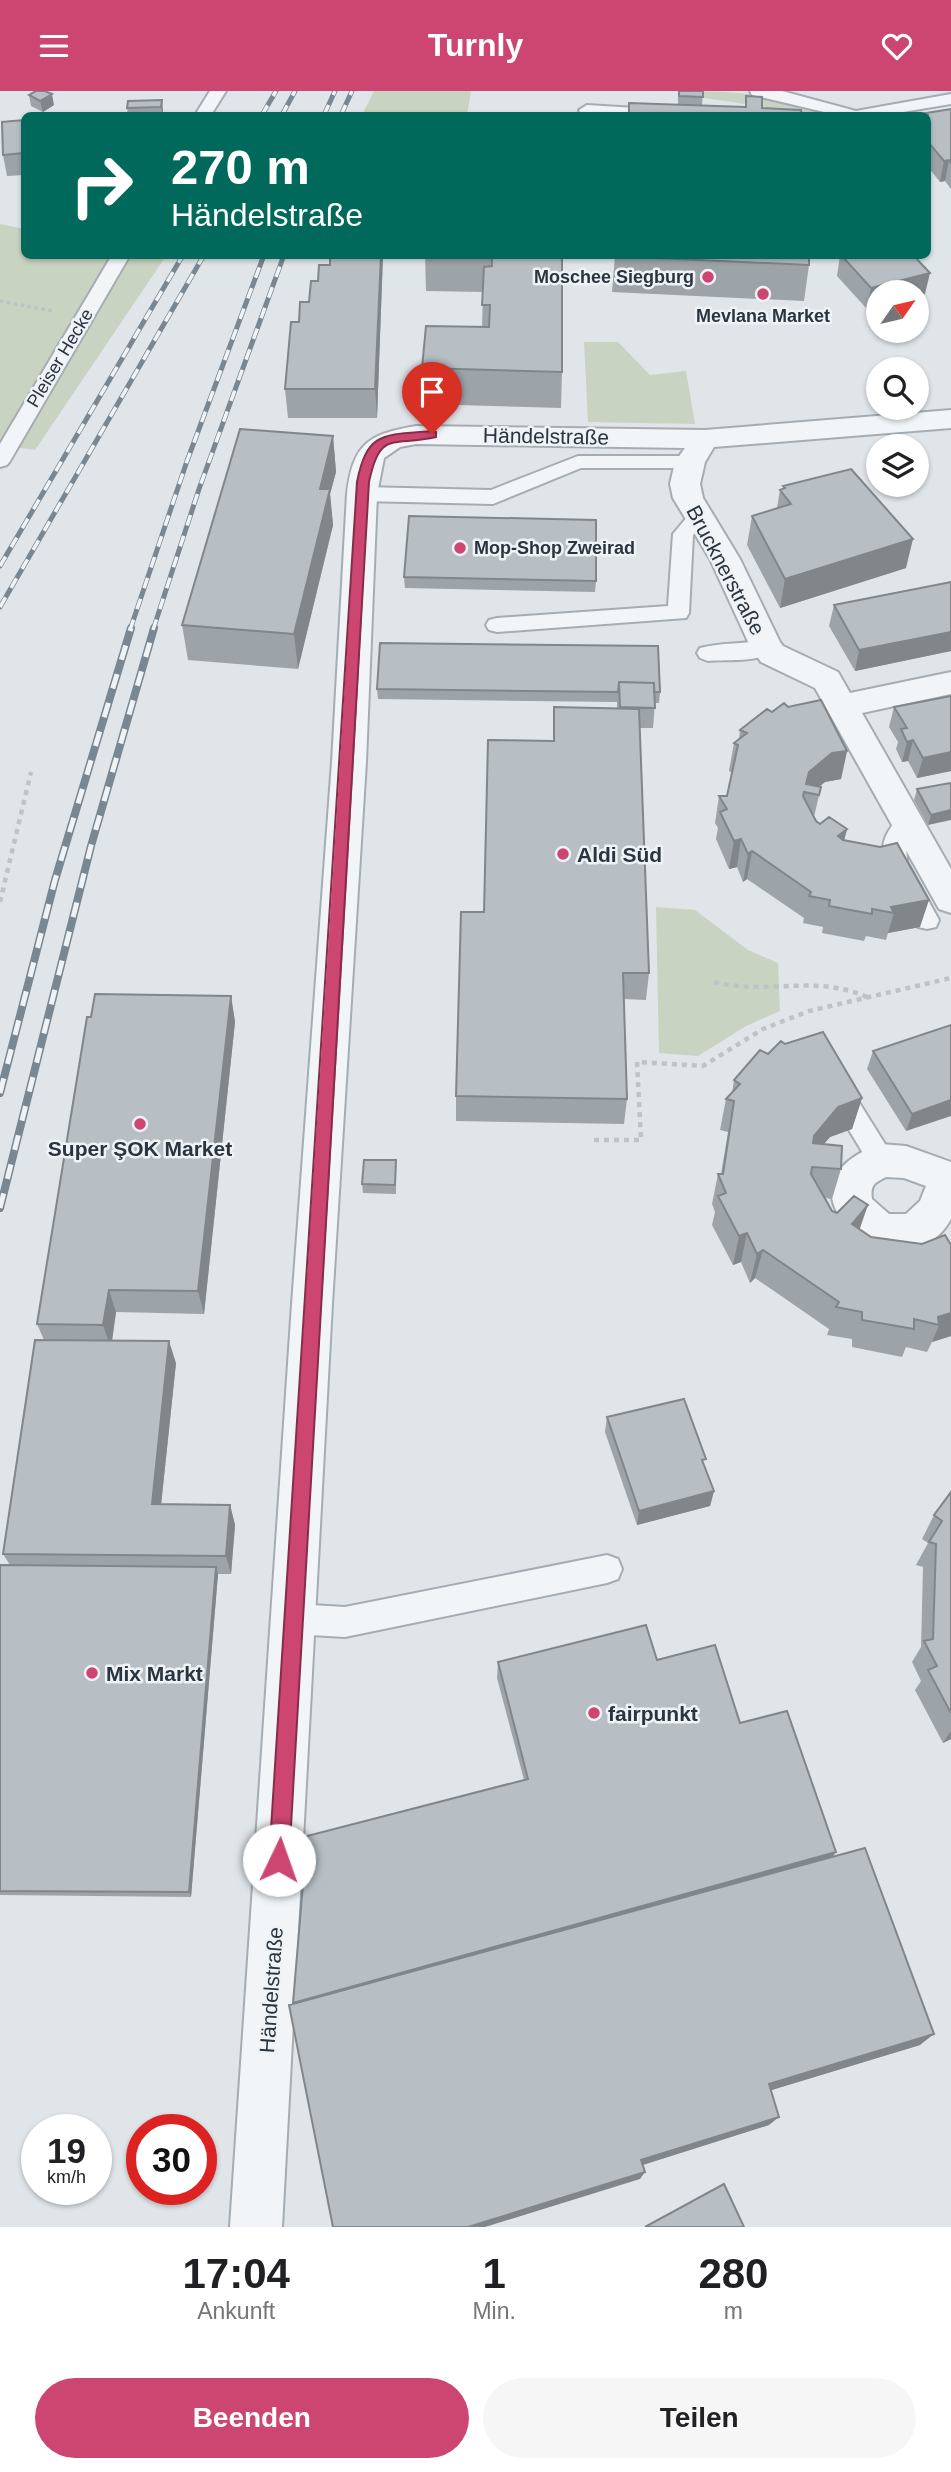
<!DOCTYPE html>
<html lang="de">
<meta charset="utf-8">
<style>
body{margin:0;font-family:Helvetica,sans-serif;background:#f6f6f6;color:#202124;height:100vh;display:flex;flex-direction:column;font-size:26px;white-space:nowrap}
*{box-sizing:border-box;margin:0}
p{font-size:23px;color:#757577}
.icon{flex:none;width:38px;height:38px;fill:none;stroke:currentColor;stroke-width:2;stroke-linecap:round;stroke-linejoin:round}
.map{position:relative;height:2136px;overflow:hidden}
.panel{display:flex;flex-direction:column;background:#fff;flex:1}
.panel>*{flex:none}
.banner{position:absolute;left:21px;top:21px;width:910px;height:147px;border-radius:10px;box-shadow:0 2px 5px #0004;background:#00695c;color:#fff;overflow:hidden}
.needle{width:46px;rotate:56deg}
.fabs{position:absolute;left:866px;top:189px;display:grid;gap:14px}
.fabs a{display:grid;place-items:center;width:63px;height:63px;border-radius:50%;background:#fff;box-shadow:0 2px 5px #0004;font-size:35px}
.speed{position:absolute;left:21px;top:2023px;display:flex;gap:14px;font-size:35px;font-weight:700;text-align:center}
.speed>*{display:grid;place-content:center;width:91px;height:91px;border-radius:50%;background:#fff;box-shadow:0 2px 5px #0004;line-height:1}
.speed small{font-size:18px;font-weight:400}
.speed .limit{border:10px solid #d22;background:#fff;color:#111}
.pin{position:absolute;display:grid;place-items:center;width:60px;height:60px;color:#fff;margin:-72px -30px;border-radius:50% 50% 50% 0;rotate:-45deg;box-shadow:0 0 7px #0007}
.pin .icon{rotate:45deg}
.me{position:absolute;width:77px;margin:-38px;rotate:3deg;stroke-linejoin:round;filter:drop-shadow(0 0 5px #0008)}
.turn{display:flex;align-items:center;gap:24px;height:147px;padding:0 35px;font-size:32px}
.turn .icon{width:91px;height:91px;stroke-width:2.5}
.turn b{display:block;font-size:49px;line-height:60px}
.eta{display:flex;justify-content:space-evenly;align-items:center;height:119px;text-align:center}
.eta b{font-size:42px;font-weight:800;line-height:49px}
.primary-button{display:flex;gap:14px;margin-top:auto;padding:14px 35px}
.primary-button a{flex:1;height:80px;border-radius:42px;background:#cd4672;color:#fff;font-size:28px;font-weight:800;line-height:80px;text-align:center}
.primary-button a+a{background:#f6f6f6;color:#202124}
header{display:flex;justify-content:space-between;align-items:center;height:91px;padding:0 35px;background:#cd4672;color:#fff;font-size:32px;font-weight:800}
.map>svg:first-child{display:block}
.green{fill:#c8d3c1}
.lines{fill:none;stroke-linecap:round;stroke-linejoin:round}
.service-casing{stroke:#a5adb3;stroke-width:4}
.minor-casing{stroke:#a5adb3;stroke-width:4}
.path-far1{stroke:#bec3c7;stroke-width:3.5;stroke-dasharray:3.5 3.5;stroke-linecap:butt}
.path{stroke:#bec3c7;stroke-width:4.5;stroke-dasharray:5 5;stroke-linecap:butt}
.service{fill:#f2f5f7;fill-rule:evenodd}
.minor{fill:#f2f5f7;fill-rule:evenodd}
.rail-far1-casing{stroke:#798792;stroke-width:5}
.rail-casing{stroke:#798792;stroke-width:8}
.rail-far1{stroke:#eff3f6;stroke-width:3.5;stroke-dasharray:11;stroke-linecap:butt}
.rail{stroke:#eff3f6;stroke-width:5;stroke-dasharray:15;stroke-linecap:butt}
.wall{fill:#9da4a9}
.shaded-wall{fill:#80868a}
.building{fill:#b7bfc5;stroke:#80868a;stroke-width:2}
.route{fill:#cd4672;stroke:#852e4a;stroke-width:2}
.poi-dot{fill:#cd4672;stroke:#eff3f6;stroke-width:2.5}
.labels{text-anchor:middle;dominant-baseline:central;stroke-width:5;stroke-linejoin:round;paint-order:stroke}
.far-poi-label{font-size:18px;font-weight:bold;fill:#293540;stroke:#eff3f6;text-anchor:end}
.far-street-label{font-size:18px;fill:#293540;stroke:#eff3f6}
.street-label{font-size:21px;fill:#293540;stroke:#eff3f6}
.poi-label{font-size:21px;font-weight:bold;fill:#293540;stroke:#eff3f6;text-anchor:start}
</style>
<header><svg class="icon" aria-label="menu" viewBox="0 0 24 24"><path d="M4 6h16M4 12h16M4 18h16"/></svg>Turnly<svg class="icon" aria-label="heart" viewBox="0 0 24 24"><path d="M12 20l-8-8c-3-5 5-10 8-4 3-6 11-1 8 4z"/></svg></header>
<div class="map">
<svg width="951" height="2136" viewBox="0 0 951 2136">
<rect width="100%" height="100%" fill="#e0e5e9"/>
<path class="green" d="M374 0H471L467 24H362Z
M674 0C706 0 799 0 818 24H780L745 13 704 7V3Z
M0 133 24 138V164L166 165 35 359 0 354Z
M584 251H618L650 284 686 280 695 333 588 331Z
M656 816 695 819 748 859 778 872 780 920 746 935 698 965 659 962Z"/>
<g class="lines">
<defs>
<path id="service" d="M210 0H226L211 24H195Z
M750 0H782L856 20 951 3V13L885 24H837L752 4Z
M587 14 669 19 677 24 581 23 579 19Z
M112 164H130L10 370 7 374 0 376V353Z
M578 365H690L697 367 700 371 697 375 690 377H581L493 413 362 410 355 408 352 403 355 398 362 396 491 399Z
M700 417 707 419 710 424 693 444 689 522 686 527 497 541 489 539 486 534 489 529 497 527 668 515 673 443 693 419Z
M766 548 774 550 777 555C766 573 727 568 708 570L700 567 697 562 700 557C722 551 745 554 766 548Z
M908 723 916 726 920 732 906 751 907 771 939 829 936 836 927 838 918 836C904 810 870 771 888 741 893 732 899 726 908 723Z
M838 989 847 992 890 1061 894 1069 890 1077 881 1080 872 1077 829 1006 825 999 829 992Z
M607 1464 618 1468 622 1478 618 1488 607 1492 345 1546 293 1543 282 1538 278 1528 282 1518 293 1513 345 1516Z"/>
<path id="minor" d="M951 319V337L714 356 705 371 700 393 703 407 740 468 780 551 783 555 838 581 850 602 951 581V603L862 622 951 778V822L939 818 815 597 761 571 750 555 710 468 673 407 670 393 675 371 685 357 416 353 400 356 384 367 377 403 366 671 332 1213 282 2136H230L292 1213 332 671 347 403C353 353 368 343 416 335L705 339Z
M881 1053 906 1055 951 1071V1128C905 1212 755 1097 881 1053ZM886 1086 904 1087 926 1095 920 1110 906 1123H889L872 1108C870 1094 874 1092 886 1086Z"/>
</defs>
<use href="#service" class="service-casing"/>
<use href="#minor" class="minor-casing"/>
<path class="path-far1" d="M0 210 53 220"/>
<path class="path" d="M0 811 31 681
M714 891C770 905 815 882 869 907
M594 1049H641L637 971 703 975 763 938 809 920 951 887"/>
<use href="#service" class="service"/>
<use href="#minor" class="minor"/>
<defs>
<path id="rail-far1" d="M262 24 276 0
M282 24 295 0
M324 24 335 0
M341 24 352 0
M0 475 183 164
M0 516 204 164
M130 539 187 370 264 164
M153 539 199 398 284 164"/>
<path id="rail" d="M0 1002 55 789 131 537
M0 1117 91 755 154 537"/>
</defs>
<use href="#rail-far1" class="rail-far1-casing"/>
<use href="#rail" class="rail-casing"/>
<use href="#rail-far1" class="rail-far1"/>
<use href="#rail" class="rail"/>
</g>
<path class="wall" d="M678 0H703L702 15 745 16 746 5 762 17 678 14Z
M29 4 54 14 43 21 31 15Z
M162 9 163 24H128L127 17Z
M951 18V98L945 90 940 91 928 76V24Z
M24 29V84L7 85 3 64Z
M330 164H383L377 327H288L285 298 299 231 318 190 330 174Z
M425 164H562V281L561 317 422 313V277L482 236 483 201 426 200Z
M615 164 809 174 804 210 612 201Z
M840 164 925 203 917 205V201H878V215L867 218 837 185Z
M333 345 336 381 330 403 333 434 298 578 188 569 182 534Z
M783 395 906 477 780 517 747 454 752 425 777 417 780 399 783 398Z
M404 486 596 490 595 501 405 497Z
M951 491V560L855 580 829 535 834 514Z
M380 552 660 601 659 612H655L653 637H639L649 882 646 909 624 908 627 1008 624 1033 456 1030V1005L484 821 553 650 554 616 617 617V611L378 608 377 598Z
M951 605V680L917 687 908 670 902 671 896 658 898 651 889 636 894 616Z
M788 616 847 660 841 688 825 691 819 696H821L814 726 816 730 820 733 847 738 844 749 920 836 888 842 886 849 866 845 864 850 822 842 823 836 803 832 804 827 747 788 743 791 737 776 729 778 716 748 718 737 715 732 719 705H727L732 682 729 680 734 652 739 648 740 639 772 621Z
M950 692 928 734 914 709 917 698Z
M231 905 235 931 204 1223 116 1221 112 1249 176 1272 161 1414H230L235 1434 231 1483H218L191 1806 0 1804V1474H10L3 1463 44 1249 37 1233Z
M951 934 906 1040 867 978 873 960Z
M734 989 862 1007 852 1038 830 1046 824 1053 841 1078 832 1108 825 1107 832 1120 860 1138 951 1245 932 1251 927 1261 906 1256 902 1266 852 1256V1248L827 1244 829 1238 755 1187 750 1192 741 1171 733 1174 712 1134 715 1121 712 1113 718 1083H721L728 1041 720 1039 726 1008 732 1002Z
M396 1069V1103L363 1102 362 1093Z
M607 1326 704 1375 714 1400 710 1415 637 1434 605 1341Z
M951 1401V1649V1648L943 1652 915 1599 921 1590 912 1571 921 1556 923 1476 916 1474 928 1452 922 1448 934 1424Z
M657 1569 740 1632 833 1766 920 1954 771 1999 769 2034 643 2074 640 2088 293 1913 524 1689 497 1587 498 1571Z"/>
<path class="shaded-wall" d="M52 3 54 14 43 21 40 10Z
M162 9 163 20V24L161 16Z
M949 69 945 90 940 91 944 70Z
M381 164H383L377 327 375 298Z
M930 182 925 203 917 205V201H878V215L867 218 871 197Z
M333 345 336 381 330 403 333 434 298 578 294 543 320 398Z
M913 448 906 477 780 517 785 488Z
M951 541V560L855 580 859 559Z
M913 649 908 670 902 671 907 651Z
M847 660 841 688 825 691 810 703 804 702 809 681 832 662Z
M951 661V680L917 687 923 667Z
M951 719V729L928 734 931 724Z
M847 738 840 766 838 745Z
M741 748 737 776 729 778 734 750Z
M752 760 747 788 743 791 748 763Z
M929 809 920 836 888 842 894 822 891 816Z
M231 905 235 931 204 1223 198 1200Z
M862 1007 852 1038 830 1046 805 1075 814 1045 838 1016Z
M951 1009V1025L906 1040 912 1023Z
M868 1114 858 1143 852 1133Z
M747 1142 741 1171 733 1174 739 1145Z
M763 1159 755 1187 750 1192 757 1163Z
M109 1199 116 1221 111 1257 103 1234Z
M951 1222V1245L932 1251 939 1234 938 1226Z
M169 1250 176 1272 159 1433 152 1413Z
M714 1400 710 1415 637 1434 639 1420Z
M230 1414 235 1434 231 1483 226 1465Z
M216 1476 218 1483 191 1806 189 1801Z
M951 1640V1648L943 1652Z
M836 1761 827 1774 293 1912Z
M934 1943 920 1954 759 2003 769 1993Z
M779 2026 769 2034 636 2076 641 2069Z
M645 2081 640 2088 485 2136H468Z"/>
<path class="building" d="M36 0H45L52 3 40 10 29 4Z
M679 0H703V6L679 5Z
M746 5 762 6V17L801 19 802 24H629V12L746 16Z
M162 9 161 16 127 17 128 10Z
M951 18V72L949 69 944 70 928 51V24H914Z
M24 29V62L3 64 2 31Z
M330 164H381L375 298H285L291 231H299L300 211H309L311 190H318L319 174H330Z
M440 164H562V281L422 277 426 235 489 236 490 214H482L484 176 492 175V165Z
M809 164V174L614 165 615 164Z
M841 164H913L930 182 871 197Z
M240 338 333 345 320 398H330L294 543 182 534Z
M851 378 913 448 785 488 752 425 791 413 780 399 785 397 783 395Z
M409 425 596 429V490L404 486Z
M951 491V541L859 559 834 514Z
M380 552 658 555 660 601H654V592L619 591 618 601 377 598Z
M619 591 654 592 655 617 620 616Z
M951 605V661L923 667 913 649 907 651 901 638 907 637 894 616Z
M821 609 847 660 832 662 809 681 806 693 821 696 819 704 804 701 803 705 816 730 820 733 829 726 847 738 838 745 843 749 880 756 897 752 929 809 891 816 894 822 872 818V823L829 815 830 809 809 805 811 801 752 760 748 763 741 748 734 750 720 721 727 718 719 705H727L738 654 734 652 747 642 740 639 767 618 772 621 784 612 788 616Z
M554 616 639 618 649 882H623L627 1008 456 1005 461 821H484L488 649 554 650Z
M950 692 951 694V719L931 724 917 698Z
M95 903 231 905 198 1200 109 1199 103 1234 37 1233 87 926H91Z
M951 934V1009L912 1023 873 960Z
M823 941 862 1007 838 1016 814 1045 813 1052 842 1055 841 1078 812 1076 811 1083 832 1120 837 1122 854 1105 868 1114 852 1133 871 1146 922 1153 945 1144 951 1154V1222L938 1226 939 1234 914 1228V1238L862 1229V1221L836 1216 839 1211 763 1159 757 1163 747 1142 739 1145 718 1105 726 1102 718 1083H723L734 1010 726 1008 740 993 734 989 760 959 768 963 781 950 785 953Z
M364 1069H396L395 1094 362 1093Z
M35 1249 169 1250 152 1413 230 1414 226 1465 3 1463Z
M684 1308 706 1368 702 1369 714 1400 639 1420 607 1326Z
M951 1401V1622L928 1579 937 1575 924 1550 933 1548 936 1453 929 1451 942 1430 934 1424Z
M0 1474 216 1476 189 1801 0 1800Z
M646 1534 657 1569 715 1554 740 1632 787 1620 836 1761 293 1912 307 1745 528 1688 498 1571Z
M865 1757 934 1943 769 1993 779 2026 641 2069 645 2081 468 2136H333L289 1914Z
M724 2093 744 2136H645Z"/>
<path class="route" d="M432 340 436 341V346C393 356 380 338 369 391 345 851 315 1310 289 1769L286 1776 279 1779 272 1776 269 1769C298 1310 330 851 357 391 367 340 384 344 432 340Z"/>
<g class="poi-dot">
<circle cx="708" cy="186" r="7"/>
<circle cx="763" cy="203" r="7"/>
<circle cx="460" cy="457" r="7"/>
<circle cx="563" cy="763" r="7"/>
<circle cx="140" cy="1033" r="7"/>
<circle cx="92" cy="1582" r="7"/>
<circle cx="594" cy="1622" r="7"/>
</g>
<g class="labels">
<g class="far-poi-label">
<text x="694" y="186">Moschee Siegburg</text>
<text x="763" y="225" text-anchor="middle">Mevlana Market</text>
<text x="474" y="457" text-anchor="start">Mop-Shop Zweirad</text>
</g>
<g class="far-street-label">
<text transform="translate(60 267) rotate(-59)">Pleiser Hecke</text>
</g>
<g class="street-label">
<text transform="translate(546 345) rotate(1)">Händelstraße</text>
<text transform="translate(726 479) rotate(62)">Brucknerstraße</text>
<text transform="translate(271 1899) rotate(-86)">Händelstraße</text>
</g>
<g class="poi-label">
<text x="577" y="763">Aldi Süd</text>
<text x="140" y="1057" text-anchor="middle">Super ŞOK Market</text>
<text x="106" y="1582">Mix Markt</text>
<text x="608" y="1622">fairpunkt</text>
</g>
</g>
</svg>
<div class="fabs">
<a><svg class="needle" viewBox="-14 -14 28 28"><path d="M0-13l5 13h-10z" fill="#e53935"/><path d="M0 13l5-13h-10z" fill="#757577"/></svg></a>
<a><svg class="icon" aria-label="search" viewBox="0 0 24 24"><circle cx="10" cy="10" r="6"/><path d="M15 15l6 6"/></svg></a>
<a><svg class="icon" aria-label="layers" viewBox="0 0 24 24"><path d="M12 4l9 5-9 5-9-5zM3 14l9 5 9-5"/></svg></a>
</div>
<div class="speed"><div>19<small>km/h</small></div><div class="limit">30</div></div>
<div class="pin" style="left:432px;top:343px;background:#d93025"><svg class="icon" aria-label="arrive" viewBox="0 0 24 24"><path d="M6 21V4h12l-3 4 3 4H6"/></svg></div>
<svg class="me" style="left:279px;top:1769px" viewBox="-20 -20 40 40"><circle r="19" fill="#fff"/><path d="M0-13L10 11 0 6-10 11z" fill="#cd4672"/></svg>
<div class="banner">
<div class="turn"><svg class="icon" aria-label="right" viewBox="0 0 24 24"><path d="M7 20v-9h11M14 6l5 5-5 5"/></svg><div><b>270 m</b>Händelstraße</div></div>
</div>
</div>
<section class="panel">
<div class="eta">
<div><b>17:04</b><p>Ankunft</p></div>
<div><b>1</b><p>Min.</p></div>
<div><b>280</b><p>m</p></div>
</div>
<div class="primary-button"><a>Beenden</a><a>Teilen</a></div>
</section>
